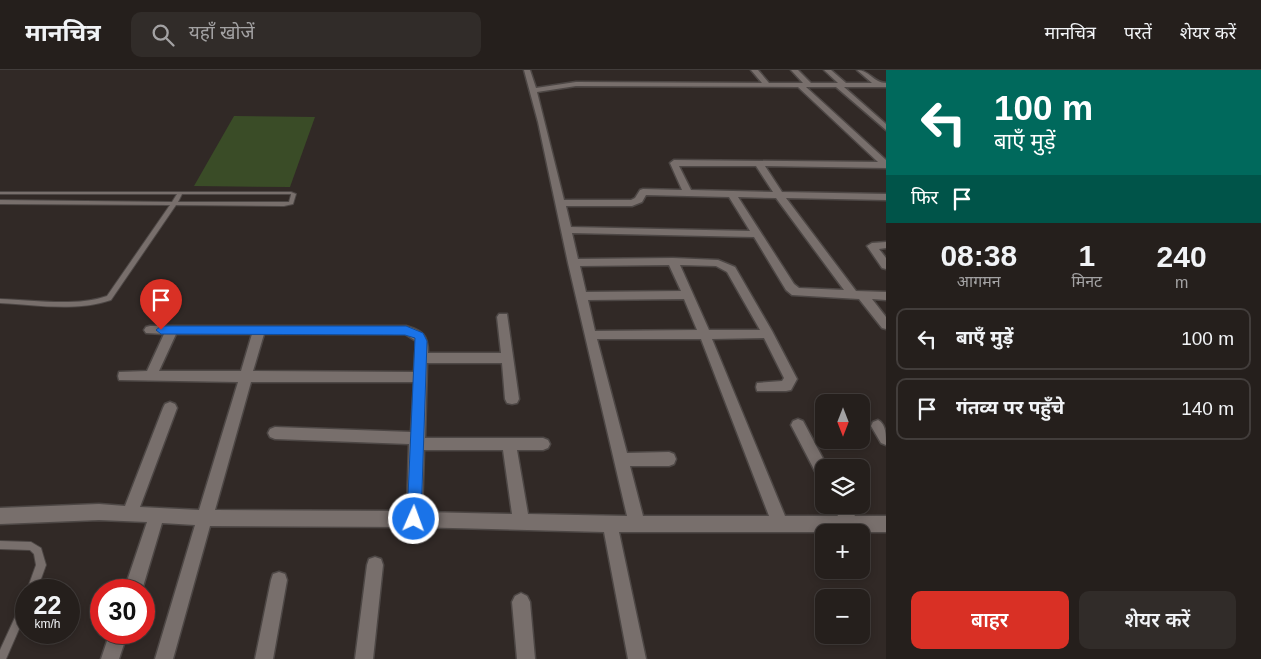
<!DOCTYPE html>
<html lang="hi">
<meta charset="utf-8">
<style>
body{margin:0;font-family:Arial,"Noto Sans Devanagari",sans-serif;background:#312c29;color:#f1f3f6;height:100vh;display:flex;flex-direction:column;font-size:19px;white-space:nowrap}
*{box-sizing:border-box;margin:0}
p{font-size:16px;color:#a3a2a3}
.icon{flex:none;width:28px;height:28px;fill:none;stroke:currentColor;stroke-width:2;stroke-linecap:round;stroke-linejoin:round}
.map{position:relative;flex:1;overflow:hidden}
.panel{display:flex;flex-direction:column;background:#251f1c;width:375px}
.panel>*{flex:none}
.top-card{background:#00695c;color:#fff;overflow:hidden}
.needle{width:32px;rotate:180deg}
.buttons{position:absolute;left:815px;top:324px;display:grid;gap:10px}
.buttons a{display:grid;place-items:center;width:55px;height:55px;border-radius:10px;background:#251f1c;box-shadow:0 2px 8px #0003,0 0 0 1px #423d3b;font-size:25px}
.speed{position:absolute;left:15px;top:509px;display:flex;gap:10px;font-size:25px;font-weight:700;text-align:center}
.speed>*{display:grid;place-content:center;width:65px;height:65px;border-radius:50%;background:#251f1c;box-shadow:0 2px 8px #0003,0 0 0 1px #423d3b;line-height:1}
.speed small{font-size:12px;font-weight:400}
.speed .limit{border:8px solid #d22;background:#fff;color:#111}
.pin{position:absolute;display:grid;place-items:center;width:42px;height:42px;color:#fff;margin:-51px -21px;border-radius:50% 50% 50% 0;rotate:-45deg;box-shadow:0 0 5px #0007}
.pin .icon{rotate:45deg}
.me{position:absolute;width:55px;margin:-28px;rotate:2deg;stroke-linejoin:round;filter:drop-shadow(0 0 4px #0008)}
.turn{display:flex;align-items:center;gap:18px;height:105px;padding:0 25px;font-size:22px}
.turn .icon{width:65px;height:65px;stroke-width:2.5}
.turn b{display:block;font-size:35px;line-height:42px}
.then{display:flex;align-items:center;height:48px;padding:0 25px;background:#0003;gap:10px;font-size:19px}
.eta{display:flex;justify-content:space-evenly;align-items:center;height:85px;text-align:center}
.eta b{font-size:30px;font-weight:600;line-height:35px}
.primary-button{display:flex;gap:10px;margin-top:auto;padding:10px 25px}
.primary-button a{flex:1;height:58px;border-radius:10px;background:#d93025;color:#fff;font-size:20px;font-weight:600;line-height:58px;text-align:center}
.primary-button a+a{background:#312c29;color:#f1f3f6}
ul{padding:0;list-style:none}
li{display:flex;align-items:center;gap:15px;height:62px;margin:0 10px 8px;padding:0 15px;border:2px solid #423d3b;border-radius:10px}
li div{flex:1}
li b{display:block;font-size:19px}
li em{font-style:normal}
header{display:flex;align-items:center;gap:30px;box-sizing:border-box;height:70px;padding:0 25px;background:#251f1c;border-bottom:1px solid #423d3b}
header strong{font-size:24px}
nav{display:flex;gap:28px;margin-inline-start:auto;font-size:18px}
.search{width:350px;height:45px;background:#312c29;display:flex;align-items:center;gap:12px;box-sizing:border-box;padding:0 18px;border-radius:10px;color:#a3a2a3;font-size:19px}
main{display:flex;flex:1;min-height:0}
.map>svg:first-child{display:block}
.green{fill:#3a4c27}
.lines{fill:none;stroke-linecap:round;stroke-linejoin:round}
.lane-casing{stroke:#4d4745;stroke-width:2}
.street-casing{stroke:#4d4745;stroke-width:3}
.lane{fill:#786f6c;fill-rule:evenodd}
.street{fill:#786f6c;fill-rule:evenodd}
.route{fill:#1a73e8;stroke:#114b97}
</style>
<header>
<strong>मानचित्र</strong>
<div class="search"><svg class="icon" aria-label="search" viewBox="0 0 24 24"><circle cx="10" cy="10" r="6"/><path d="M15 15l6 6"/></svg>यहाँ खोजें</div>
<nav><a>मानचित्र</a><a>परतें</a><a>शेयर करें</a></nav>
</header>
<main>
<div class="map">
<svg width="886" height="589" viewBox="0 0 886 589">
<rect width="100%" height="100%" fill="#312926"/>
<path class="green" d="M234 46 315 47 290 117 194 116Z"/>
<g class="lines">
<defs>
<path id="lane" d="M0 122H291L296 124 293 134 284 136 176 135 111 230C76 242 36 235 0 233V229C32 230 77 237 107 226L170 135 0 134V130L172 132 177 124H0ZM182 124H291V125L289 132H178Z
M0 471 31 472 41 478 46 495 37 520H27L36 495 34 484 30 480 0 479Z
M26 528V543L6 589H0V580L23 530Z"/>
<path id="street" d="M524 0H530L536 18 576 12 762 13 751 0H758L769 13H803L791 0H798L811 13H838L824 0H831L846 13H872L857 0C869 0 874 13 886 13V17H844L886 54V60L836 17H806L886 90V98L765 96 782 122 886 124V130L786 128 856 221 886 222V230L872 229 886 247V259L882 258 859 229 792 225 786 220 754 167 572 163 578 189 673 188 718 190 735 197 772 261 797 309 791 320 786 321H757L756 317 757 313 782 311 784 308 764 268 712 269 785 446H838L832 435H849L855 446H886V462H619L646 589H628L604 462 414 457 210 456 173 589H155L195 455 162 453 142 520H124L147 452 99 450 0 454V438L99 434 125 436 163 338 165 334 170 332 175 334 177 338 140 437 199 440 238 312 119 310 118 306 119 302 147 301 164 264 146 263 144 260 146 257 150 256H406C423 261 428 265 428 283H501L497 247 499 244H507L519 329 517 333 512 334 507 333 505 329 502 293H427L425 368H543L548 370 550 374 548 378 543 380H517L528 444 627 446 568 193 538 52ZM576 16 798 17 878 92 674 90 670 93 682 120 643 119 640 120 635 128 631 130H564L537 22ZM679 96H756L773 122 691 120ZM646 125 729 127 750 161 571 157 566 136H632L642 132ZM738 127 776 128 844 220 799 218 794 214ZM669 195 681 221 586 222 580 196ZM680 195 716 196 727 202 760 260H709ZM684 229 697 260 595 261 588 230ZM176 264H252L241 301H159ZM264 264H405L416 271 414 302 253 301ZM597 269H701L769 446H643L630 396H669L674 394 676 389 674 384 669 382 627 383ZM251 312H414L411 362 275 357 270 359 268 363 270 367 275 369 409 374 407 441 215 440ZM424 380H503L512 444 422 442Z
M886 172V178L879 179 886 188V199L882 198 867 176 872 173Z
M798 349 803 351 828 398H824V411L819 409 791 355 793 351Z
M878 350C886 354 886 365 886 375L881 373 871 356 873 352Z
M375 487 381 489 383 495 373 589H355L367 495 369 489Z
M279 502 285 504 287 510 273 589H255L271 510 273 504Z
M521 523 527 526 530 532 535 589H517L512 532 515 526Z
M110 562H128L119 589H101Z"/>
</defs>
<use href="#lane" class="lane-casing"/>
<use href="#street" class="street-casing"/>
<use href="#lane" class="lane"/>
<use href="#street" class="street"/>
</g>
<path class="route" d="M161 256H406L423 263 427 271 421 449 419 454 414 456 409 454 407 449 415 268 405 265 161 264 156 260Z"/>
</svg>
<div class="buttons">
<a><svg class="needle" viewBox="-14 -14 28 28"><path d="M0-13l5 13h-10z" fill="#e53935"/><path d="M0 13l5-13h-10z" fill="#a3a2a3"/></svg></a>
<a><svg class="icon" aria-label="layers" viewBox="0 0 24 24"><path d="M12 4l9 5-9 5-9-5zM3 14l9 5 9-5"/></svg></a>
<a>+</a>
<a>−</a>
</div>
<div class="speed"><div>22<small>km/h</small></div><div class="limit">30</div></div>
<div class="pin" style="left:161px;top:260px;background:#d93025"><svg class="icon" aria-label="arrive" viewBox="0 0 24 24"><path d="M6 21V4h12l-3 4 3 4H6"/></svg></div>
<svg class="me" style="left:414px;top:449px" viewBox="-20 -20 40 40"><circle r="17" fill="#1a73e8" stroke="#fff" stroke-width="3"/><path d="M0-11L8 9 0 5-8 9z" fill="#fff"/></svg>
</div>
<section class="panel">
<div class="top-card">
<div class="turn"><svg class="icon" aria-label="left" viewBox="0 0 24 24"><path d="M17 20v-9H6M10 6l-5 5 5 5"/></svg><div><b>100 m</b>बाएँ मुड़ें</div></div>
<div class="then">फिर<svg class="icon" aria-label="arrive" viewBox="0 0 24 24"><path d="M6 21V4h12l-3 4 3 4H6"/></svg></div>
</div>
<div class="eta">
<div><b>08:38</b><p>आगमन</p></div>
<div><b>1</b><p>मिनट</p></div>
<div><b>240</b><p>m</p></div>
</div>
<ul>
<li><svg class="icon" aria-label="left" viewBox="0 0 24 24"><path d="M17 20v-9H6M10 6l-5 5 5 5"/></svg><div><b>बाएँ मुड़ें</b></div><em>100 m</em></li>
<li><svg class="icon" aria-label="arrive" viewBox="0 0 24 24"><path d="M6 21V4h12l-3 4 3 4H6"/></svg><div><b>गंतव्य पर पहुँचे</b></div><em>140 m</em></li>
</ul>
<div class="primary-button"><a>बाहर</a><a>शेयर करें</a></div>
</section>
</main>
